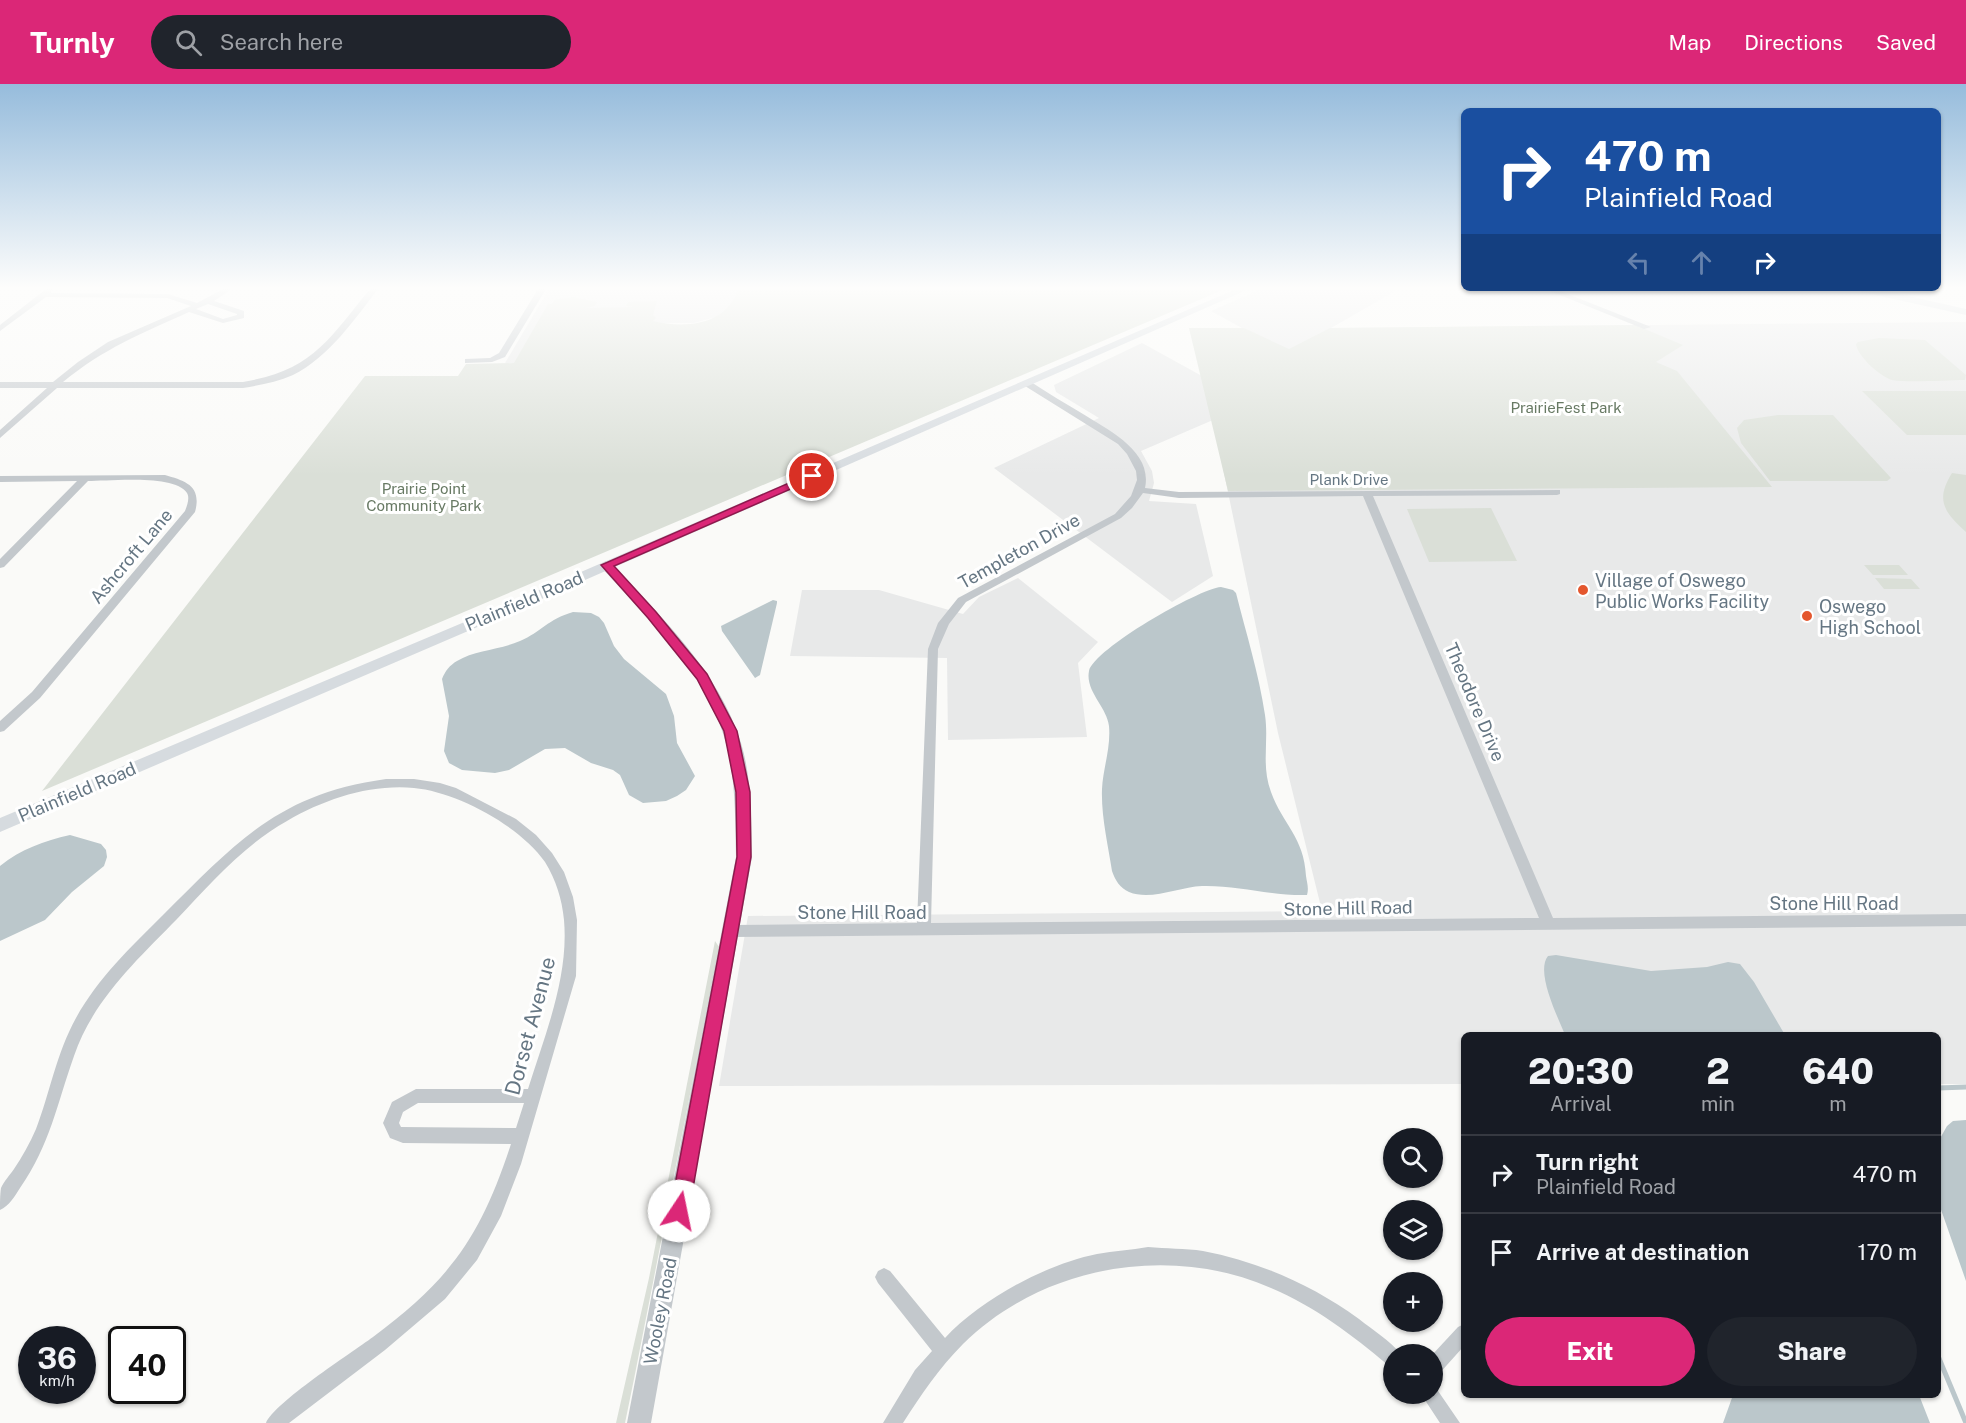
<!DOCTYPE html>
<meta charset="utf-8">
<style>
body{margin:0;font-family:"Public Sans",sans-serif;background:#20242c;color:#f1f3f6;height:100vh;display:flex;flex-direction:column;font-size:22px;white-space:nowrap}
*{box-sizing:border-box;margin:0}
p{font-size:20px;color:#9ea1a6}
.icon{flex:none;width:33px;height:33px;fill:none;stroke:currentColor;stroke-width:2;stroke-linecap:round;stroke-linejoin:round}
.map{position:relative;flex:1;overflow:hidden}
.details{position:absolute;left:1461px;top:948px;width:480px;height:366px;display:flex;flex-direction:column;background:#171b24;border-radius:9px;box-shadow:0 2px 4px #0004}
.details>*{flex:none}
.top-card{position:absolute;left:1461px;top:24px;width:480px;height:183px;border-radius:9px;box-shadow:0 2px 4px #0004;background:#1a4fa0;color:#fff;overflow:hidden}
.buttons{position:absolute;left:1383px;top:1044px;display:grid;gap:12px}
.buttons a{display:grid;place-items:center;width:60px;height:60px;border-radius:50%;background:#171b24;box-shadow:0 2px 4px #0004;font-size:30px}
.speed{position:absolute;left:18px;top:1242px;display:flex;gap:12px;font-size:30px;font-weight:700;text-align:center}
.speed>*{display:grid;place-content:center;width:78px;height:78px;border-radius:50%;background:#171b24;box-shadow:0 2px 4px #0004;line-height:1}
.speed small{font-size:15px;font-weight:400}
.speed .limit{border:3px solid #111;border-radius:9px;background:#fff;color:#111}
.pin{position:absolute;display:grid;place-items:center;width:51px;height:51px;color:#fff;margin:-26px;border:3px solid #fff;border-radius:50%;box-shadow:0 2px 6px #0007}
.me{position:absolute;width:66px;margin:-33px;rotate:11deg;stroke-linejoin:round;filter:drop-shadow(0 0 4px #0008)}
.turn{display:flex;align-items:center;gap:21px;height:126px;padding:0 24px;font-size:27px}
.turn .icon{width:78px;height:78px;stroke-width:2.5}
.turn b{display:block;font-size:42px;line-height:51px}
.lanes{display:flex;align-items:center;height:57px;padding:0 24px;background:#0003;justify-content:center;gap:30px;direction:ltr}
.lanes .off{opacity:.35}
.eta{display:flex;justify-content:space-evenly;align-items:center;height:102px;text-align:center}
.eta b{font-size:36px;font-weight:800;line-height:42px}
.primary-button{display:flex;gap:12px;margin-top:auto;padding:12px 24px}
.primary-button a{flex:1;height:69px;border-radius:36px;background:#db2777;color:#fff;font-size:24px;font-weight:800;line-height:69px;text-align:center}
.primary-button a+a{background:#20242c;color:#f1f3f6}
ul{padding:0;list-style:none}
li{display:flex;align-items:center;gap:18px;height:78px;padding:0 24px;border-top:2px solid #363941}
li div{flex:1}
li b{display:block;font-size:22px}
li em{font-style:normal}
header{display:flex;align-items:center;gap:36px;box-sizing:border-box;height:84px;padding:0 30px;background:#db2777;color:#fff}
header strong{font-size:28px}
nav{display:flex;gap:33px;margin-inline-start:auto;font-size:21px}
.search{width:420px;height:54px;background:#20242c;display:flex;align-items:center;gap:15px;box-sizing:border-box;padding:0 21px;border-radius:33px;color:#9ea1a6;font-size:22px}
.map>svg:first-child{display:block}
.built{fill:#e8e9e9}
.green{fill:#dadfd7}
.water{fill:#bbc7cb}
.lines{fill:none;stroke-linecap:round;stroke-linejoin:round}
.stream{stroke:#bbc7cb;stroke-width:5}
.minor{fill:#c3c8cc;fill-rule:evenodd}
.tertiary{fill:#c3c8cc;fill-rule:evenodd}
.secondary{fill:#d6dbdf;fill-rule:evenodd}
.primary{fill:#d6dbdf;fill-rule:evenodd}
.route{fill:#db2777;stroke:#8e194d;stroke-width:1.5}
.poi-dot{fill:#e4572e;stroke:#fff;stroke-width:2}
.labels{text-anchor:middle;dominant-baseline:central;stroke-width:6;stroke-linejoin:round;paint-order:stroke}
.far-park-label{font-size:15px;fill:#687a64;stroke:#fff}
.far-street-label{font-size:15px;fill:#657683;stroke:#fff}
.street-label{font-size:18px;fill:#657683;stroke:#fff}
.poi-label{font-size:18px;fill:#657683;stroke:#fff;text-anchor:start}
.near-street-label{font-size:21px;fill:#657683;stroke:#fff}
</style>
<header>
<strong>Turnly</strong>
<div class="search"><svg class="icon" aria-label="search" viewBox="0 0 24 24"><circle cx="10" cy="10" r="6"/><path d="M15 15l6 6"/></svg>Search here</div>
<nav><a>Map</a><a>Directions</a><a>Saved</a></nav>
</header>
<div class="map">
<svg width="1966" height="1339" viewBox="0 0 1966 1339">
<rect width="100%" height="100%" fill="#fafaf8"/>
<path class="built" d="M549 205H738L732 222 716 233 694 239H665L632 278 505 279Z
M1261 205H1399L1331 244 1966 238V1000H1938V951H1464V1000L719 1002 748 832 1322 827 1278 649 1213 336 1141 367 1152 387 1154 399 1149 417 1196 420 1213 492 1172 518 994 384 1099 334 1056 308 1054 301 1142 259 1202 292 1189 244H1242L1211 227Z
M1018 494 1098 558 1078 579 1087 653 948 656 947 574 790 572 802 506H879L963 530 979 513Z"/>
<path class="green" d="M738 205H1225L42 707 365 292H458L466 280 514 279 548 220H552L554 216 573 213 597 218 595 222 585 224 635 223 626 222 628 218 657 217 653 231 656 234 653 237C686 245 727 241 738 205Z
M1635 241 1683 261 1656 278 1677 287 1772 403 1228 407 1189 244H1244L1289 265 1330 244Z
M1879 254 1925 256 1966 291 1965 296C1946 296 1909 299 1892 296 1881 293 1857 272 1856 260L1858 258Z
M1862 307H1966V351H1907Z
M1778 331H1833L1891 394 1887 397H1770L1741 359 1737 344 1744 336Z
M1952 389 1966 391V448C1944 428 1935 416 1952 389Z
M1491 424 1517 477 1429 478 1407 425Z
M1864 481H1899L1908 491H1873Z
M1875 494 1911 495 1920 505H1884Z
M715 857 719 863 634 1295 625 1339H616L649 1194Z"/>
<path class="water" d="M1221 503 1233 506 1236 509C1246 549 1259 590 1265 631 1269 658 1261 681 1271 708 1283 741 1304 753 1306 792 1307 799 1309 804 1307 811 1272 812 1237 801 1202 802 1179 803 1151 817 1129 808 1120 804 1115 796 1112 787 1108 761 1101 732 1102 705 1103 684 1111 664 1109 642 1107 623 1085 607 1089 587 1094 565 1198 505 1221 503Z
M773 516 777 517V519L760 591 755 594 722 547 721 542Z
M573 528 591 529 599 533 604 539 614 562 624 575 666 610 674 632 677 659 695 692 686 706 677 712 666 717 643 719 629 711 620 691 613 686 591 679 565 664 545 665 509 686 495 689 462 686 449 679 444 667 449 632 442 595C445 587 450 581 457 577 475 566 500 566 520 557 541 548 548 535 573 528Z
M70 751 101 760 106 766 107 773 104 782 72 808 45 836 0 857V782C21 765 44 757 70 751Z
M1556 871 1651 887 1707 883 1728 878 1740 880 1754 898 1785 951H1565C1558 933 1535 888 1548 872Z
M1966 1036V1197L1938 1117V1058L1947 1042 1953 1037Z
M1733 1311H1919L1930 1339H1723Z"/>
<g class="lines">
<path class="stream" d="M1938 1004 1966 1003
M1938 1272 1966 1339"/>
<path class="minor" d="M46 205H52L51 209 168 210 197 219 223 205H232L214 217 244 227V234L223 239 189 228C142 249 103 265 63 298H243C313 286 328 256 370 205H378C354 236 329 273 293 291 277 298 260 301 243 304H57L0 354V346L47 304H0V298H53L78 278 108 258 191 222 167 214 46 213 0 247V241ZM208 220 237 230V231L223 235 196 225Z
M538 205H546L505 273 492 278 465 279V275L490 274 499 269Z
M1545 205H1555L1651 243 1644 245Z
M1025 298H1031C1048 309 1066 320 1083 330 1108 346 1153 367 1145 404L1179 408 1560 406V410L1557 411 1373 412 1553 834 1966 830V842L731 853 726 851 724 847 726 843 731 841 917 839 928 565 938 539 958 514 1115 430 1131 412 1137 396 1136 387 1127 370 1118 360 1025 302ZM1143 409 1179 414 1363 412 1539 834 931 839 938 565 949 540 966 518 1121 434 1132 424Z
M165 391C186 397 202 402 195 428L40 614 4 647 0 648V637L32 608 185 427C187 422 190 414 187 409 175 390 108 397 88 397L4 483 0 484V475L77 397 0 398V392Z
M386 695H414L440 699 456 704 516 735 536 751 552 769 564 788 573 813 577 836 576 892 521 1080 501 1132 477 1176 445 1215 385 1266 289 1339H266C274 1319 351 1269 373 1253 451 1195 481 1152 511 1060L403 1059 390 1054 383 1039 392 1018 416 1005H528C545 950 569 894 564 836 562 815 556 796 545 778 520 742 457 708 414 704 370 700 325 715 287 737 244 761 211 799 177 835 137 876 93 916 74 972 57 1020 50 1061 20 1104 15 1112 9 1122 0 1126 0 1120 0 1110 1 1104 4 1097 10 1091 14 1085 22 1073 30 1059 36 1045 50 1009 56 970 76 934 98 894 131 863 163 831 237 758 278 710 386 695ZM418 1019H524L516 1044 401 1043 399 1039 403 1028Z
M1148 1163C1166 1165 1185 1164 1203 1167 1260 1178 1312 1201 1359 1235 1373 1246 1390 1257 1401 1270H1394V1284L1388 1281C1352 1251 1314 1222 1271 1204 1169 1159 1042 1182 963 1260 939 1284 921 1311 903 1339H883L915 1286 932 1267 878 1199 875 1193 878 1187 884 1184 890 1187 945 1254C980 1216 1046 1180 1097 1170 1114 1167 1131 1166 1148 1163Z
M1464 1240V1262L1438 1291 1432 1294V1271L1458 1243Z
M1432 1302 1436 1304 1460 1339H1440L1421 1310H1432Z"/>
<path class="tertiary" d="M606 477 610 478C660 532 719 587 741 659 752 695 751 735 752 773L651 1339H627L736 773C735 736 736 699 727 663 710 592 649 536 602 484L600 481Z"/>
<path class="secondary" d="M1236 205H1249L503 532 0 748V734L493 526Z"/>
<path class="primary" d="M1856 205H1877L1966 225V231L1862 208Z"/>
</g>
<linearGradient id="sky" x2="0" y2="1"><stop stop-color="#96bcdc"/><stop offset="0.52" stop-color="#fdfdfc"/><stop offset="1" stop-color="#fdfdfc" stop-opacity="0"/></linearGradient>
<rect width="1966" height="392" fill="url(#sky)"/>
<path class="route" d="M812 389 816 390V394L614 482 656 528 707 590 737 647 750 708 751 773 689 1127 686 1134 679 1137 673 1134 670 1127 737 773 736 708 724 647 697 595 648 534 601 481Z"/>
<g class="poi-dot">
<circle cx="1583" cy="506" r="6"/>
<circle cx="1807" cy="532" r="6"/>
</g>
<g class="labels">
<g class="far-park-label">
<text x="1566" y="323">PrairieFest Park</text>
<text x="424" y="404">Prairie Point<tspan x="424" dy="17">Community Park</tspan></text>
</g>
<g class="far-street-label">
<text x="1349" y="395">Plank Drive</text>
</g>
<g class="street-label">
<text transform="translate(1019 467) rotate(-29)">Templeton Drive</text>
<text transform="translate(131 472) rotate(-50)">Ashcroft Lane</text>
<text transform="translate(524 517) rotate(-23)">Plainfield Road</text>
<text transform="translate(1475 618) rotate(67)">Theodore Drive</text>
<text transform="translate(77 708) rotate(-23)">Plainfield Road</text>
<text x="1834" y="819">Stone Hill Road</text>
<text transform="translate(1348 824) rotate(-1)">Stone Hill Road</text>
<text x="862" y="828">Stone Hill Road</text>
<text transform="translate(660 1227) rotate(-79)">Wooley Road</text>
</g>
<g class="poi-label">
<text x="1595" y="496">Village of Oswego<tspan x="1595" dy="21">Public Works Facility</tspan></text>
<text x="1819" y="522">Oswego<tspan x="1819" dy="21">High School</tspan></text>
</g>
<g class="near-street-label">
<text transform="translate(530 942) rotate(-75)">Dorset Avenue</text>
</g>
</g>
</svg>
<div class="buttons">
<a><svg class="icon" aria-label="search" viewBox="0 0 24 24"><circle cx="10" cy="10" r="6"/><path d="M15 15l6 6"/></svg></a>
<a><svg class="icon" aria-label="layers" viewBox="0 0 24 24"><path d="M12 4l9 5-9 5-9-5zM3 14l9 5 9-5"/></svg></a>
<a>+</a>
<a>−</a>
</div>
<div class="speed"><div>36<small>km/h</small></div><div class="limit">40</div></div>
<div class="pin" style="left:812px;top:392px;background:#d93025"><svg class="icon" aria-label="arrive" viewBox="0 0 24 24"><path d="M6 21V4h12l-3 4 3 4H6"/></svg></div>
<svg class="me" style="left:679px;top:1127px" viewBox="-20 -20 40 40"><circle r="19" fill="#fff"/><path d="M0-13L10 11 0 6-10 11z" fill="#db2777"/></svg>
<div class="top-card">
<div class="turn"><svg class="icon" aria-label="right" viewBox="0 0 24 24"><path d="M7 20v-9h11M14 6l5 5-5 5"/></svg><div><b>470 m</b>Plainfield Road</div></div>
<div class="lanes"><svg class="icon off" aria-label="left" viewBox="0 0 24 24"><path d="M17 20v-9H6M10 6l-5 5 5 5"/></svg><svg class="icon off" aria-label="ahead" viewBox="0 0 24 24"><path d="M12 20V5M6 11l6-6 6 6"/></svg><svg class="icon" aria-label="right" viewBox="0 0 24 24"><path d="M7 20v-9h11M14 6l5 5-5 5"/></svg></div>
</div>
<section class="details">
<div class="eta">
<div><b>20:30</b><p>Arrival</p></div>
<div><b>2</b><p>min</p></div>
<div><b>640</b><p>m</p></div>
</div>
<ul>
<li><svg class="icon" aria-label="right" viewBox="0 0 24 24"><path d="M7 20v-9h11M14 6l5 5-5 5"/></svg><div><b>Turn right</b><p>Plainfield Road</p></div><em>470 m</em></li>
<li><svg class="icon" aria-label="arrive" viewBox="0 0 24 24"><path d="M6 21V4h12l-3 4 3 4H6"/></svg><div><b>Arrive at destination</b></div><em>170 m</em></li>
</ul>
<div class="primary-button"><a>Exit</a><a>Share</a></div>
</section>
</div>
